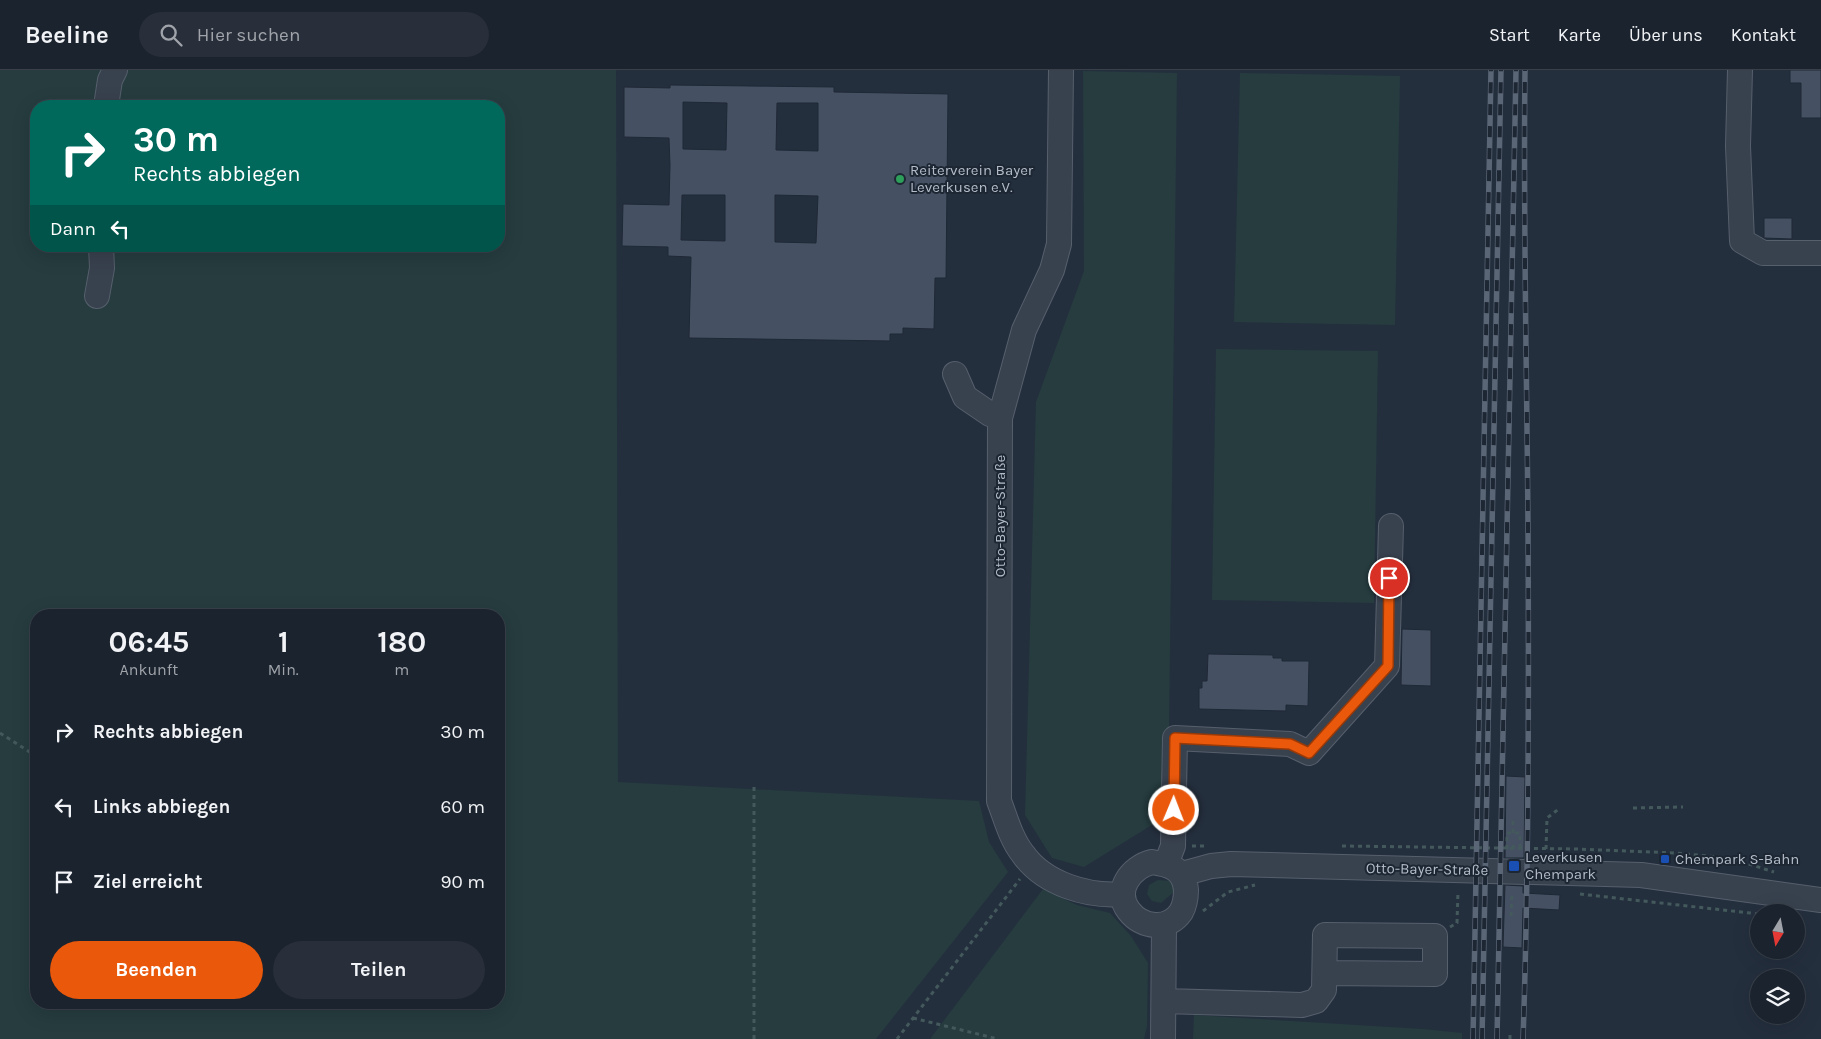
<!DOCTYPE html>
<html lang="de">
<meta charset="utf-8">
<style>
body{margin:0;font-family:Karla,sans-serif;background:#282f3a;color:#f1f3f6;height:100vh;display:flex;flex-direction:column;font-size:19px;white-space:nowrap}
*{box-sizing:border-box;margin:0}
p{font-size:16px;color:#a0a4aa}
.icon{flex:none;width:28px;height:28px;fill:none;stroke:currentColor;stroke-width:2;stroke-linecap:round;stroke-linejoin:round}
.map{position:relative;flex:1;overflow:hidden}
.details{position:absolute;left:30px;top:539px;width:475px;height:400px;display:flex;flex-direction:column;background:#1b232e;border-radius:20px;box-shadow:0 5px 20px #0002,0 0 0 1px #39404a}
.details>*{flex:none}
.hud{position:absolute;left:30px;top:30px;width:475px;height:152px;border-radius:20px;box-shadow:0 5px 20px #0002,0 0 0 1px #39404a;background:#00695c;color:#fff;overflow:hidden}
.needle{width:32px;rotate:190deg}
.buttons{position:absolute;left:1750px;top:834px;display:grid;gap:10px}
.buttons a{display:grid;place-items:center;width:55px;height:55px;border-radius:50%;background:#1b232e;box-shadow:0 5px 20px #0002,0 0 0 1px #39404a;font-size:25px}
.pin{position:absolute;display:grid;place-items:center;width:42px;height:42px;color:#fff;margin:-21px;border:2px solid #fff;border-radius:50%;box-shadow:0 1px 5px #0007}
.me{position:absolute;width:55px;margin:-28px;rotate:1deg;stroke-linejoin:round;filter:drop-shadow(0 0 4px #0008)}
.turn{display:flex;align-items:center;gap:18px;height:105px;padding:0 20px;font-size:22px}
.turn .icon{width:65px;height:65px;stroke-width:2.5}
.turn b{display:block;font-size:35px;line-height:42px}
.then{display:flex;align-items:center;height:48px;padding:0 20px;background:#0003;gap:10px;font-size:19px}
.eta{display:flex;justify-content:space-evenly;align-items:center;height:85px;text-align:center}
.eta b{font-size:30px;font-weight:700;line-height:35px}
.primary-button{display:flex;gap:10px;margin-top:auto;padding:10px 20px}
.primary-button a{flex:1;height:58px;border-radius:30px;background:#ea580c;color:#fff;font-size:20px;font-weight:700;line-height:58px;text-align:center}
.primary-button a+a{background:#282f3a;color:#f1f3f6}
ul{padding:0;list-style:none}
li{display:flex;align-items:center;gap:15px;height:75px;padding:0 20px}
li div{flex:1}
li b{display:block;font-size:19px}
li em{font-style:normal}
header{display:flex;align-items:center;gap:30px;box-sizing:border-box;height:70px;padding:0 25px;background:#1b232e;border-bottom:1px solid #39404a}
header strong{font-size:24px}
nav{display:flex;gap:28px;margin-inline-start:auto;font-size:18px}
.search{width:350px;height:45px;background:#282f3a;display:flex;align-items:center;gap:12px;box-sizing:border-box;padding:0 18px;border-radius:28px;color:#a0a4aa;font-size:19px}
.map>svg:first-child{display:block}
.green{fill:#263c3f;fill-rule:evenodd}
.building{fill:#455162;stroke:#1f2835;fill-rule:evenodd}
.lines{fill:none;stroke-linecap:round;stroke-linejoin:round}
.minor-casing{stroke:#565f6c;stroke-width:26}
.path{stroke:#44595c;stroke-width:3;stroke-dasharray:4 4;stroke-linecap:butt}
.minor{stroke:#38414e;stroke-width:24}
.rail-casing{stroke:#5a6575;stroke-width:5.5}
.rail{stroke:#1d2633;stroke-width:4;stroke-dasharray:11;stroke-linecap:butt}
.route-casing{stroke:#983908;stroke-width:12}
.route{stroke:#ea580c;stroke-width:9}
.leisure-dot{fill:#2e9e5b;stroke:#1d2633;stroke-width:2}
.transit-dot{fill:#1a4fb4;stroke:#1d2633;stroke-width:2}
.labels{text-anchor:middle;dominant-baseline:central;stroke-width:4;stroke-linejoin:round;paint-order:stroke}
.poi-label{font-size:15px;fill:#b4bcc9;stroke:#1d2633;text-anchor:start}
.street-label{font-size:15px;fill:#b4bcc9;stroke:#1d2633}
</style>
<header>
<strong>Beeline</strong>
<div class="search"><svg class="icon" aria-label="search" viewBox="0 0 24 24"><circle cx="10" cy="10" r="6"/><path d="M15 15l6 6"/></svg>Hier suchen</div>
<nav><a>Start</a><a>Karte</a><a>Über uns</a><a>Kontakt</a></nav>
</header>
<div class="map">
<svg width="1821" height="969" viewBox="0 0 1821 969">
<rect width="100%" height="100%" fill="#242f3e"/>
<path class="green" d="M0 0H616L618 712 979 731 989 772 1008 802 876 969H0ZM36 36H499V176H36ZM36 545H499V932H36Z
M1083 1 1177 3 1168 745 1084 797 1052 788 1025 745 1036 332 1084 201Z
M1240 3 1400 6 1395 255 1234 252Z
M1216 279 1378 281 1374 533 1212 530Z
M1158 810 1172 811 1175 821 1161 833 1152 831 1147 824 1149 815Z
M1043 819 1077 835 1110 843 1131 866 1148 893 1147 956 1144 969H930Z
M1194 945 1423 959 1462 963V969H1193Z"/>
<path class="building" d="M1790 0H1821V48H1801V13H1790Z
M670 15 834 17V22L948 24 946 208H935L934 259 903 258V264H890V271L689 268 691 187 668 186V177L622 176 623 134 669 135 670 95 669 68 624 67V17L670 18ZM683 32 727 33 726 80 683 79ZM777 33H818V81L776 80ZM682 125H725V171L681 170ZM775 125 818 126 816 173 775 172Z
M1764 148H1792V169L1764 168Z
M1402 559 1431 560V616L1401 615Z
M1208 584 1273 585V588H1282V591H1309L1308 636 1286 635V641L1199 639V618H1202V611H1207Z
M1506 706 1525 707 1524 788H1505Z
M1505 815 1523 816V823L1560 825 1559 840 1523 838 1522 878 1503 877Z"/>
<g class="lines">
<defs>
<path id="minor" d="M1061 0 1059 174 1052 200 1024 260 1000 348 999 731C1006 749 1011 769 1023 784 1044 814 1088 827 1123 824
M1740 0 1738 76 1742 171 1763 183H1821
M106 36 110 10 115 0
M97 226 102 198 101 176
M955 304 965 327 990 344 1000 348
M1152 792C1171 795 1184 799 1186 820 1186 828 1185 835 1181 842 1168 861 1142 858 1129 841 1113 821 1131 797 1152 792Z
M1166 794 1173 776 1175 668 1290 674 1309 683 1387 596 1391 456
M1182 804 1211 796 1231 794 1641 805 1821 830
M1164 931 1302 935 1316 931 1324 920 1325 865 1435 866V904L1325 903
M1163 969 1164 856"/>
</defs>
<use href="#minor" class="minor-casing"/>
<path class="path" d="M0 663 36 686
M1633 738 1683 737
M1513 763V747
M1192 776H1206
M1342 776 1576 779 1676 783 1730 788 1774 802
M1507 779V763H1520V779
M1513 779 1514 773
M1546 779 1547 748 1560 738
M1580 824 1759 844
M1203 841 1228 822 1255 815
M1511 846 1512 822
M1450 857 1457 853 1458 821
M913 948 998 969
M754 969V716
M897 969 1020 809
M1510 969V964"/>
<use href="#minor" class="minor"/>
<defs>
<path id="rail" d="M1473 969 1491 0
M1482 969 1501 0
M1497 969 1516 0
M1523 969C1529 799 1529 628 1528 458 1527 305 1523 153 1525 0"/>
</defs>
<use href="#rail" class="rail-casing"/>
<use href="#rail" class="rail"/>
</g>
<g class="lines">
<defs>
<path id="route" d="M1174 740 1175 668 1290 674 1309 683 1388 596 1389 508"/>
</defs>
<use href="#route" class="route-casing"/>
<use href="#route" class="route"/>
</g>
<circle class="leisure-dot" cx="900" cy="109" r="5"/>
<g class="transit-dot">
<rect x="1660" y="784" width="10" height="10" rx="2.5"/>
<rect x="1508" y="790" width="12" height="12" rx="2.5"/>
</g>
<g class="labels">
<g class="poi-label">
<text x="910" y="100">Reiterverein Bayer<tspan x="910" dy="17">Leverkusen e.V.</tspan></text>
<text x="1525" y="787">Leverkusen<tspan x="1525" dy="17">Chempark</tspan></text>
<text x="1675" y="789">Chempark S-Bahn</text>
</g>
<g class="street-label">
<text transform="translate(1000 446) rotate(-90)">Otto-Bayer-Straße</text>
<text transform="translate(1427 799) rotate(1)">Otto-Bayer-Straße</text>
</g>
</g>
</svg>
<div class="buttons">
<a><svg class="needle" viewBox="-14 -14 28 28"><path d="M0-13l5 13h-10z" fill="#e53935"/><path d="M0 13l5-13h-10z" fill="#a0a4aa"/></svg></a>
<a><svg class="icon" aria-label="layers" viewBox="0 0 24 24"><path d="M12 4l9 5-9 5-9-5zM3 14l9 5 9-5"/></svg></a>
</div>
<div class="pin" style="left:1389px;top:508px;background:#d93025"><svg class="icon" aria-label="arrive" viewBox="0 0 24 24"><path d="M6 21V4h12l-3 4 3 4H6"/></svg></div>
<svg class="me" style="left:1174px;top:740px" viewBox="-20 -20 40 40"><circle r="17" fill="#ea580c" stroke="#fff" stroke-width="3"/><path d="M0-11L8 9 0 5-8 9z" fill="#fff"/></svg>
<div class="hud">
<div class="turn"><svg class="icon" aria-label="right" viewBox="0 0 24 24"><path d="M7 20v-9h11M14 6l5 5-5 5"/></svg><div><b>30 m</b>Rechts abbiegen</div></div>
<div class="then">Dann<svg class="icon" aria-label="left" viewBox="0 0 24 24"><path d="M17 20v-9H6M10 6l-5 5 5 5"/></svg></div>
</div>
<section class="details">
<div class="eta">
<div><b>06:45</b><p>Ankunft</p></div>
<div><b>1</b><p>Min.</p></div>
<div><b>180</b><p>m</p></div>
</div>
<ul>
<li><svg class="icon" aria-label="right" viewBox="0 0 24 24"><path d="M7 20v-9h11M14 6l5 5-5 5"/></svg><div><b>Rechts abbiegen</b></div><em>30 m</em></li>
<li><svg class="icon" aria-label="left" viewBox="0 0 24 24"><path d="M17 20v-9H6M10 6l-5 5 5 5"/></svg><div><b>Links abbiegen</b></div><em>60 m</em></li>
<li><svg class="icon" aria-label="arrive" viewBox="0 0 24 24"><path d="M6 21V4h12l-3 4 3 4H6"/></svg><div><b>Ziel erreicht</b></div><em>90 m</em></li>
</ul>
<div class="primary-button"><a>Beenden</a><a>Teilen</a></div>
</section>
</div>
